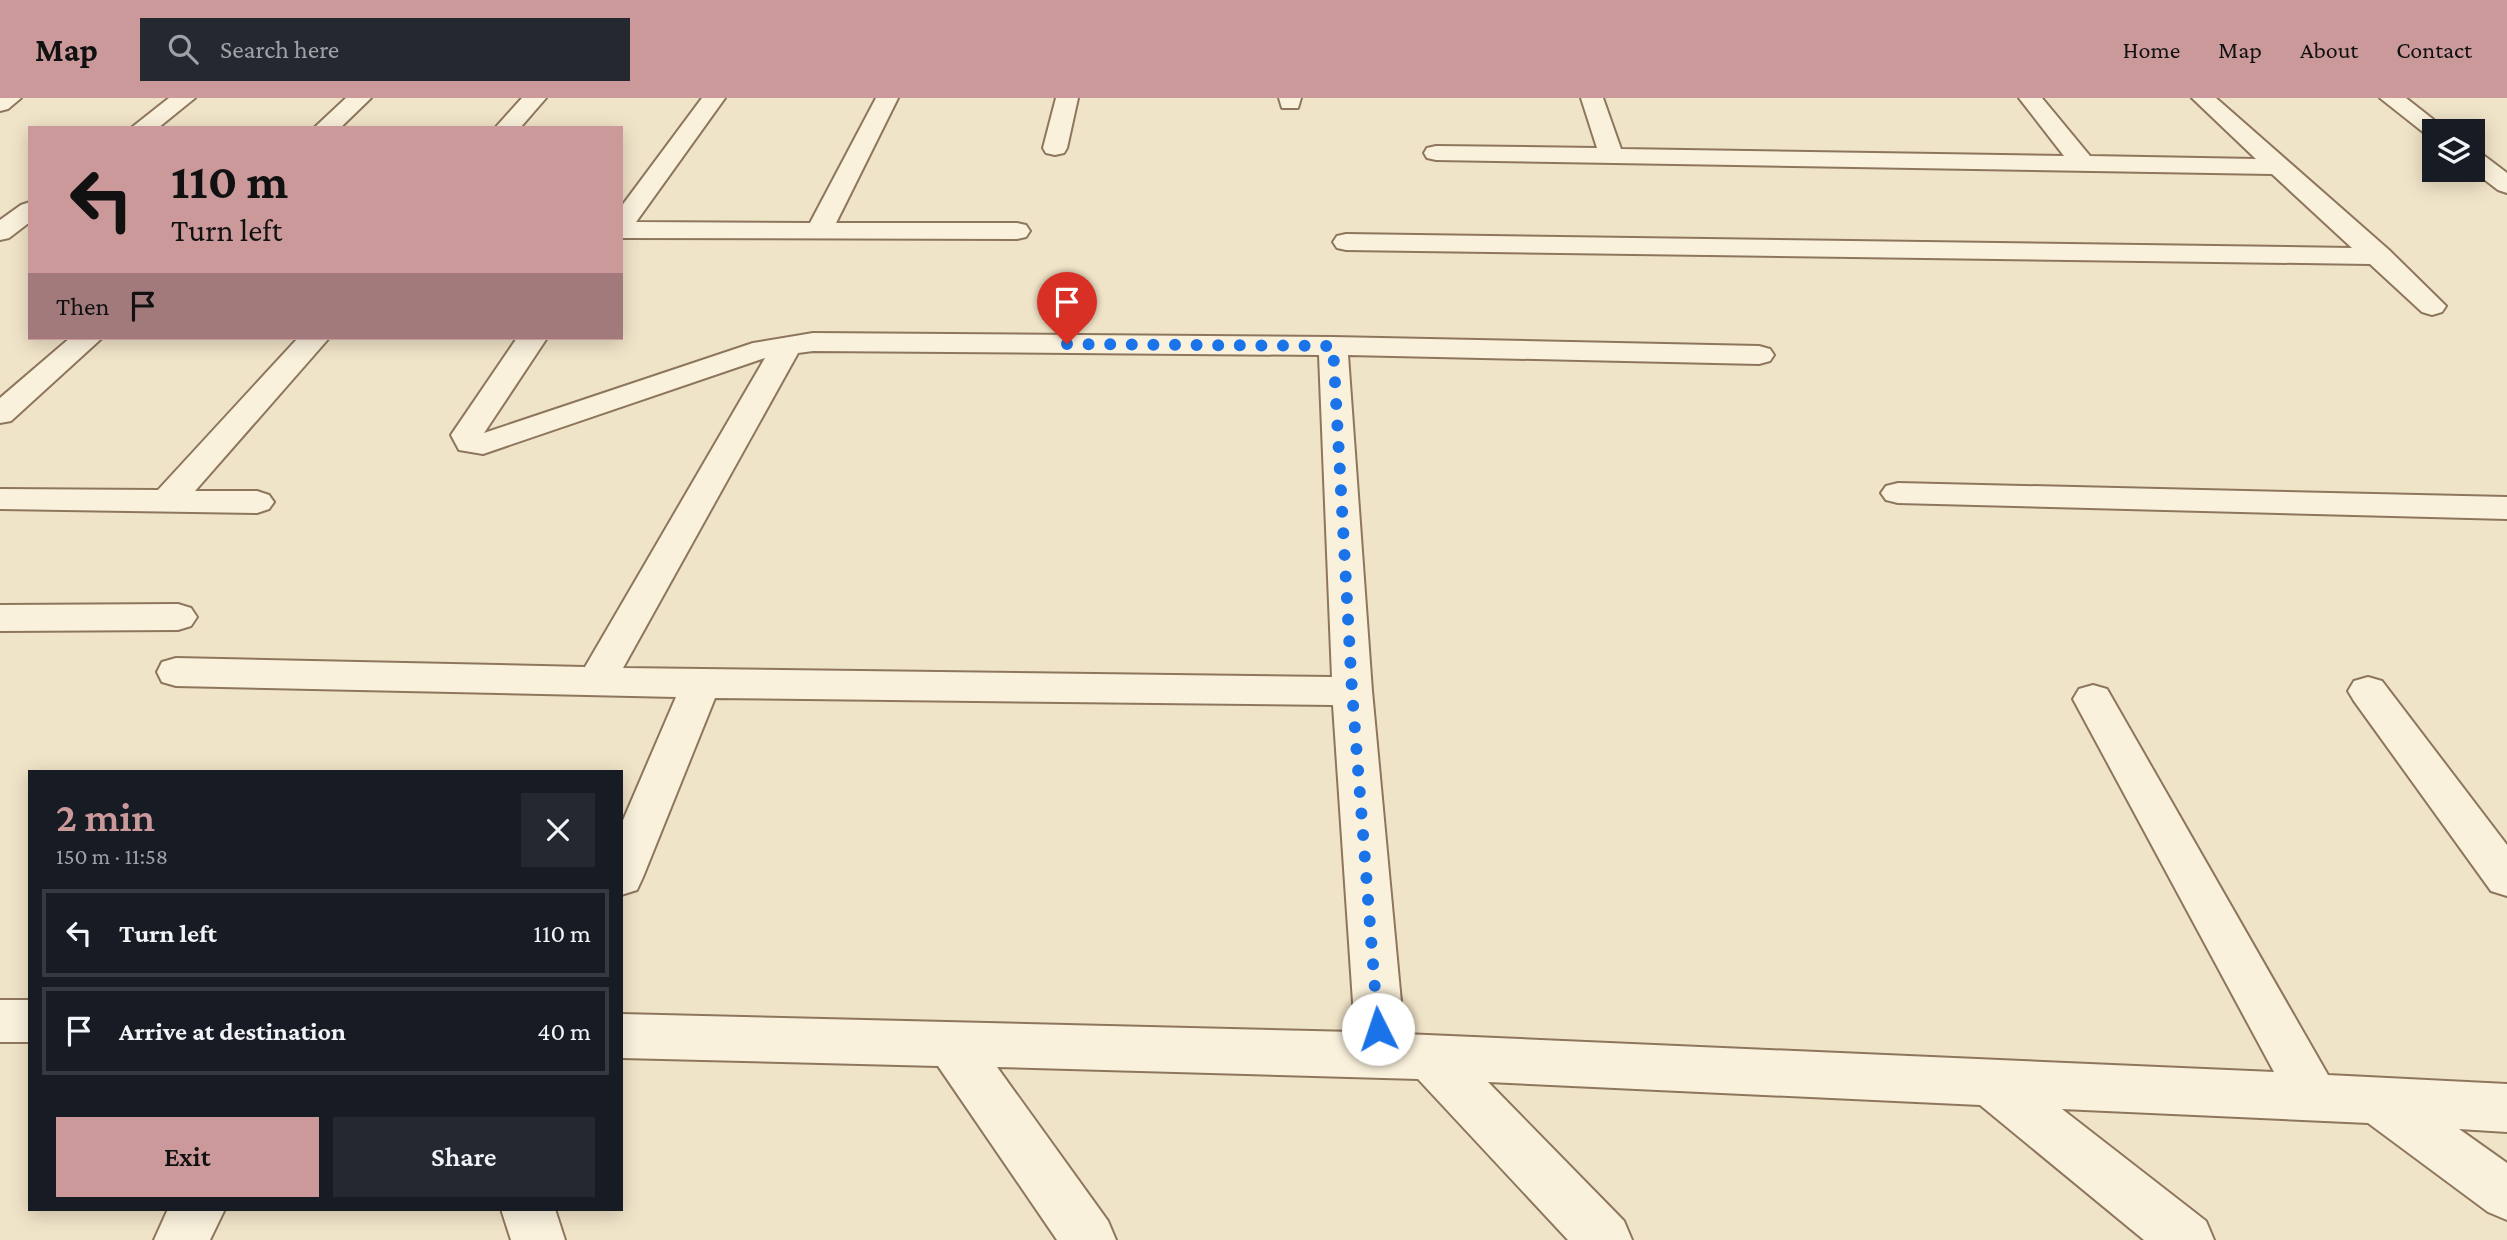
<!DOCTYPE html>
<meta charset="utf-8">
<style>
body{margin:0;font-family:"Crimson Pro",serif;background:#242831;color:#f1f3f6;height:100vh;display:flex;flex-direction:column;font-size:26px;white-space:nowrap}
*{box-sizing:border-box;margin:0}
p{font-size:23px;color:#9ea1a6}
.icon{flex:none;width:38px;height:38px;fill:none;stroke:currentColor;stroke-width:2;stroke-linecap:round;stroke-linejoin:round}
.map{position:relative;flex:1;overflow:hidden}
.side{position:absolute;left:28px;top:672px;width:595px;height:441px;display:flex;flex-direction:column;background:#171b24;border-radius:0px;box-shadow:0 4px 18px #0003}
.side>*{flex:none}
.guide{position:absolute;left:28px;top:28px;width:595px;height:214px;border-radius:0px;box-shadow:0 4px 18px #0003;background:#cc999b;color:#111;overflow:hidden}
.buttons{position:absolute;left:2422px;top:21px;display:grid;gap:14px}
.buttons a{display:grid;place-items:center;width:63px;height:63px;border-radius:0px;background:#171b24;box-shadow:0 4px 18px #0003;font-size:35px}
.pin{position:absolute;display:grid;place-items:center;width:60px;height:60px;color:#fff;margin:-72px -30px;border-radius:50% 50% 50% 0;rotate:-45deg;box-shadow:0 0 7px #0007}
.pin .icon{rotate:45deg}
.me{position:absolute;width:77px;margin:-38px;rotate:356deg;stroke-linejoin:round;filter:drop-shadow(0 0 5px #0008)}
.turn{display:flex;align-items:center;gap:24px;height:147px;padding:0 28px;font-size:32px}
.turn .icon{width:91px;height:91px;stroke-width:2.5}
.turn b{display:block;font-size:49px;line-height:60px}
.then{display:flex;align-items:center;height:66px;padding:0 28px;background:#0003;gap:14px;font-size:26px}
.round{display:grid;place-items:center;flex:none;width:74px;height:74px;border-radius:0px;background:#242831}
.summary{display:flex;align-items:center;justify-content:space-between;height:119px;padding:0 28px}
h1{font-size:42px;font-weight:600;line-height:52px;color:#cc999b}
.button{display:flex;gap:14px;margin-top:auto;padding:14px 28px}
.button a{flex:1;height:80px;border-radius:0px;background:#cc999b;color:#111;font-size:28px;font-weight:600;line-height:80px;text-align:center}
.button a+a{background:#242831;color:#f1f3f6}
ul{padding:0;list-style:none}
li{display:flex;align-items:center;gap:21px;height:88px;margin:0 14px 10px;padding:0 14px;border:4px solid #363941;border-radius:0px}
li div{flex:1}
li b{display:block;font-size:26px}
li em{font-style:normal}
header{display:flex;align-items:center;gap:42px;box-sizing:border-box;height:98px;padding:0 35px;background:#cc999b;color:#111}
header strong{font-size:33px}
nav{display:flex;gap:38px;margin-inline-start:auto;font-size:24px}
.search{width:490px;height:63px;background:#242831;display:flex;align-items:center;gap:18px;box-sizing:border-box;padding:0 24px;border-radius:0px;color:#9ea1a6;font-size:26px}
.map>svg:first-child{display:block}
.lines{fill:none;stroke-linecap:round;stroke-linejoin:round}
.minor-casing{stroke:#8d765c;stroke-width:4}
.minor{fill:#faf1dc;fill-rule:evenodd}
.route{stroke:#1a73e8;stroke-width:12;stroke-dasharray:0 21.6}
</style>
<header>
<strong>Map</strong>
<div class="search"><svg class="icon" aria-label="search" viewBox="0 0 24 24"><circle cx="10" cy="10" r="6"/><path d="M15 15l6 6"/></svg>Search here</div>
<nav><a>Home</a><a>Map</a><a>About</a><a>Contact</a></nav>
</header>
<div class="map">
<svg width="2507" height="1142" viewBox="0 0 2507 1142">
<rect width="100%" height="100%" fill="#f0e4c8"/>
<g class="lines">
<defs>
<path id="minor" d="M0 0H21L8 11 0 13Z
M169 0H195L158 30H131Z
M346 0H371L340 30H314Z
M522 0H546L520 30H495Z
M702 0H725L636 124 810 125 876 0H898L836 125H1017L1026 127 1030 133 1026 139 1017 141 621 140V109Z
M1056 0H1078L1067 50 1064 55 1055 57 1046 55 1043 50Z
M1279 0H1301L1298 10H1282Z
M1581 0H1603L1621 51 2064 58 2019 0H2042L2090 58 2256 61 2192 0H2216L2389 152 2446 208 2442 214 2432 217 2422 214 2370 166 1346 152 1337 150 1333 144 1337 138 1346 136 2352 150 2272 76 1436 62 1427 60 1424 55 1427 50 1436 48 1597 50Z
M2380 0H2406L2448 33H2434V40L2428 38Z
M2473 54 2482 56 2507 75V95L2498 92 2472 72Z
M30 104V124L9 140 0 142V122L21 107Z
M813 235 1333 239 1759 248 1770 251 1774 257 1770 263 1759 266 1348 257 1372 593 1404 936 2274 974 2073 601 2079 591 2093 587 2107 591 2328 977 2507 986V1034L2459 1031 2507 1065V1122L2488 1114 2368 1025 2062 1011 2206 1123 2214 1142H2144L1980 1007 1488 984 1624 1123 1632 1142H1568L1418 981 997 969 1108 1123 1116 1142H1057L938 968 621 960V916L1355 934 1333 607 715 600 643 779 637 792 621 797V727L676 599 176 588 162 584 157 574 162 564 176 560 585 569 765 260 483 356 459 352 451 337 517 240H547L484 335 753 245ZM813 253 1319 257 1332 579 623 570 798 255Z
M70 240H102L11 323 0 325V300Z
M298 240H329L195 393H257L269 397 274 404 269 411 257 415 0 411V391L158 392Z
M1898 385 2507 399V421L1898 405 1886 402 1881 395 1886 388Z
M178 506 191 510 197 519 191 528 178 532 0 533V507Z
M2368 579 2382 583 2507 747V798L2491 793 2354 603 2348 593 2354 583Z
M0 902H30V944H0Z
M168 1111H225L210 1142H154Z
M501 1111H555L565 1142H511Z"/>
</defs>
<use href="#minor" class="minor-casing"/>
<use href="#minor" class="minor"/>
</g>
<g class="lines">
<path class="route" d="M1067 246 1333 248 1352 593 1378 931"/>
</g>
</svg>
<div class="buttons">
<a><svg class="icon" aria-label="layers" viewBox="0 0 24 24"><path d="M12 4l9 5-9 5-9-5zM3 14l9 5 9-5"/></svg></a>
</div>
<div class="pin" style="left:1067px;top:246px;background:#d93025"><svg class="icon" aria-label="arrive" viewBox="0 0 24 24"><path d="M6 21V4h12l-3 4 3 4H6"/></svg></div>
<svg class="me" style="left:1378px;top:931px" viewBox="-20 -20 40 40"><circle r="19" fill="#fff"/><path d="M0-13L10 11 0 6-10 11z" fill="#1a73e8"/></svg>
<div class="guide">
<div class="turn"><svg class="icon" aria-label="left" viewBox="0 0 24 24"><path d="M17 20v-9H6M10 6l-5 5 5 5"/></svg><div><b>110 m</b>Turn left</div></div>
<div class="then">Then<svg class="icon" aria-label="arrive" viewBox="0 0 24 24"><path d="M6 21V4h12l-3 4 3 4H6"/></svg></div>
</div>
<section class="side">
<div class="summary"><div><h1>2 min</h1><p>150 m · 11:58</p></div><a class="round"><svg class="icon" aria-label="close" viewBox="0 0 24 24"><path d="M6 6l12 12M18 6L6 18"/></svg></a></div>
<ul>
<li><svg class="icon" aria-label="left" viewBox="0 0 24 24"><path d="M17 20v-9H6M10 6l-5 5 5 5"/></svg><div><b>Turn left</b></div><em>110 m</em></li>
<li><svg class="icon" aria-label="arrive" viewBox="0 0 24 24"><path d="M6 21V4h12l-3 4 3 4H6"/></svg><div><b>Arrive at destination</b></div><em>40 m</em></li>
</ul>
<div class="button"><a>Exit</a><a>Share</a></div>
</section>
</div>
